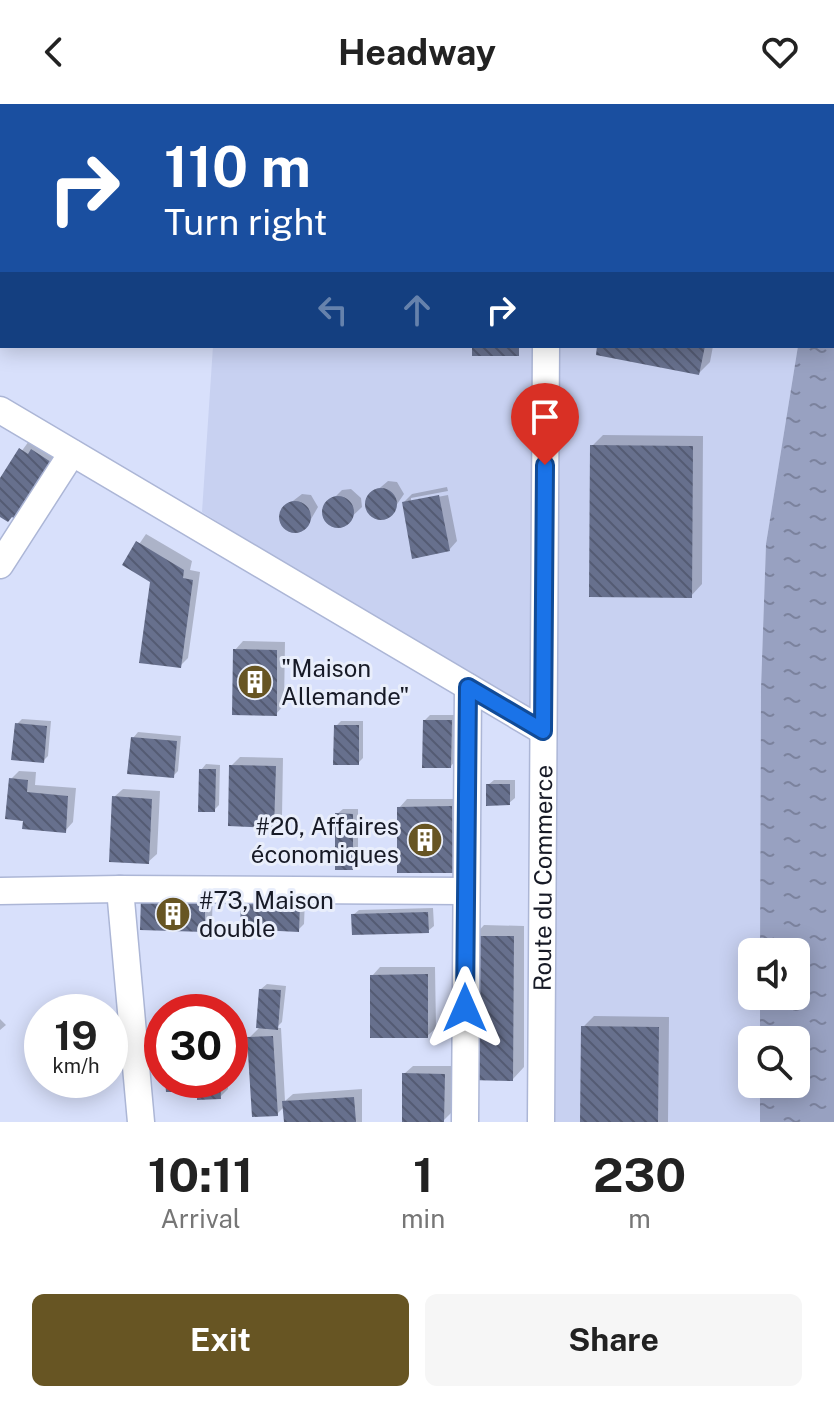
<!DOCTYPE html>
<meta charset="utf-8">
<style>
body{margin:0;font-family:"Public Sans",sans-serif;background:#f6f6f6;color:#222;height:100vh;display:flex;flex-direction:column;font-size:30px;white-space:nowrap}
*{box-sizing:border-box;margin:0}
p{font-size:26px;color:#767676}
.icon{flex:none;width:44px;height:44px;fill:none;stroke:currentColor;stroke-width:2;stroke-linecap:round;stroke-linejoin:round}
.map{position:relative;height:1018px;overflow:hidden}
.sheet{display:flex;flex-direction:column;background:#fff;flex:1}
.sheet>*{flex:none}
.banner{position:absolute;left:0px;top:0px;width:834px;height:244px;box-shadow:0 4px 20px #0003;background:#1a4fa0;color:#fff;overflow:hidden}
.controls{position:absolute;left:738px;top:834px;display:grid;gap:16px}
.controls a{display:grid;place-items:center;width:72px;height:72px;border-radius:12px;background:#fff;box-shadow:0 4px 20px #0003;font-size:40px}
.speed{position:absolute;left:24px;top:890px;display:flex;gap:16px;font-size:40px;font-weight:700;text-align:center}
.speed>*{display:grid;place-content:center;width:104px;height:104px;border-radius:50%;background:#fff;box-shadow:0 4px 20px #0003;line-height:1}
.speed small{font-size:20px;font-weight:400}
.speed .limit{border:12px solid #d22;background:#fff;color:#111}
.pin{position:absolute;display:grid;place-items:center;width:68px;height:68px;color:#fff;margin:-82px -34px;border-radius:50% 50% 50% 0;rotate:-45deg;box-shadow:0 0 8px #0007}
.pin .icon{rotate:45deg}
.me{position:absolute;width:88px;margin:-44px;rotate:0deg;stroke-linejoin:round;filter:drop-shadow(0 0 6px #0008)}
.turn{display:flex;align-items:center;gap:28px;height:168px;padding:0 32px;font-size:36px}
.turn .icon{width:104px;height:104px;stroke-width:2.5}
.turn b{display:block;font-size:56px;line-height:68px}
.lanes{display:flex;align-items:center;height:76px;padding:0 32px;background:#0003;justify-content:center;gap:40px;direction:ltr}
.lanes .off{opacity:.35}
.eta{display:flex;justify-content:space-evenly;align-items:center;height:136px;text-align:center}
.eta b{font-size:48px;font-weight:700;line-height:56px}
.cta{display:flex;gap:16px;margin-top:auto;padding:16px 32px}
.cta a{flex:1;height:92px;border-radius:12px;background:#675523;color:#fff;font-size:32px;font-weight:700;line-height:92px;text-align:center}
.cta a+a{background:#f6f6f6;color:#222}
header{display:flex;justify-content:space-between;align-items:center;height:104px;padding:0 32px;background:#fff;font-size:36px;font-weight:700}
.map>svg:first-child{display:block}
.built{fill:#c8d1f1}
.water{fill:url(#water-ripples)}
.shadow{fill:#0003}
.building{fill:url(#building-back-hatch)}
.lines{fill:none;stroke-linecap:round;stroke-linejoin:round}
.minor-casing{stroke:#acb6d6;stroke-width:29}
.minor{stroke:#fff;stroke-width:26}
.route-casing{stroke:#114b97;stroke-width:20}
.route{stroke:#1a73e8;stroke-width:14}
.labels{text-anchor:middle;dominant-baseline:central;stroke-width:6;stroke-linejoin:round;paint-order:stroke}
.poi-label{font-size:24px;fill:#171a26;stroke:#e9eefb;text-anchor:start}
.street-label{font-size:24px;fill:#171a26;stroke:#e9eefb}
</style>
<header><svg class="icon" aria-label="back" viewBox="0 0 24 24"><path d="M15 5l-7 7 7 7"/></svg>Headway<svg class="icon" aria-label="heart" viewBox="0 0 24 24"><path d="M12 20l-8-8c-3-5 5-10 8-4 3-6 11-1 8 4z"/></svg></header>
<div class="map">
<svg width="834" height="1018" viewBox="0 0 834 1018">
<defs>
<pattern id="water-ripples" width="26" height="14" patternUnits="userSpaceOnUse" patternTransform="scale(2)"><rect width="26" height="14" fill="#98a1c1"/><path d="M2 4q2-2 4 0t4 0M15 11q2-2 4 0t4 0" fill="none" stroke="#7b829d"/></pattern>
<pattern id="building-back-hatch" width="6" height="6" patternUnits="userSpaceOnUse" patternTransform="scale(2)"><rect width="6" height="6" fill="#67708d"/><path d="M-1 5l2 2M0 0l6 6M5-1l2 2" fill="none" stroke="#545b73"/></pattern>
</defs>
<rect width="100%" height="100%" fill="#d8e0fb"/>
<path class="built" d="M0 0H834V25L832 37V2H2V99Z
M213 242H798L766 440 761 584 760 848H752V892H760V936H752V980H760V1018H549L551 627 202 408Z"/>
<path class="water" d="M834 25V1018H760V980H796V936H760V892H796V848H760L761 584 766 440 798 242H832Z"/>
<path class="shadow" d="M19 0H69L19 2Z
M102 0H134L101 2Z
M182 0H216L182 2Z
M425 0H496L423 2Z
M2 3V69L0 68Z
M599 242H713L710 258 699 269Z
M603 331 703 332 702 480 691 492 592 342Z
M29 337 61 351 0 410V377Z
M388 377 397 378 404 390 389 412 380 415 371 411 367 403 368 394Z
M447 383 448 387 411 394V398L448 391 457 437 449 446 404 398 412 390Z
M351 385 361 394 362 403 342 422H333L325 411 326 402 342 386Z
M302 390 311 391 318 403 307 422 293 428 285 424 281 411 285 403Z
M146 430 192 457 190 466 200 468 188 554 180 562 152 477 125 461Z
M243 537 285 538 284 601 276 610 235 546Z
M430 611H456V656L451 662 425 616Z
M22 615 51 617 48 652 43 657 17 620Z
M341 617H363V654L358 659 336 622Z
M138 628 181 632 178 667 173 672 133 634Z
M240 653 283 654 282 713 273 722 231 662Z
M206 660 220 661 219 701 214 706 201 666Z
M19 667 36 668 35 681 76 684 73 718 65 727 25 715 11 675Z
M494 676H515V694L509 699 488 681Z
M123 685 160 687 157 750 148 758 114 693Z
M407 695H460L461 758 452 767 399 704Z
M343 705H358V759L353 764 337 710Z
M213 787 212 817 204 826 143 793Z
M305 795 304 820 298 826 243 797Z
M433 804 434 822 428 827 353 811 359 806Z
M484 821 524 822V963L513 975 473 833Z
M380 863H435L436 924 427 932 372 872Z
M267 880 286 882 282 918 276 924H281L285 997 293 990 362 985V1018H286L285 1002 277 1010 249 934 261 922V885Z
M594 912 669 913 668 1018H582L583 923Z
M0 915 6 921 0 926Z
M413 962H452V1008L444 1016 404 970Z
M167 976H228V985L220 993Z"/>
<path class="building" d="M472 242H519V252H472Z
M597 242H705L699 271 596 251Z
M590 341 693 342 692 494 589 493Z
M19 344 28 350 31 345 54 360 18 417 12 413 8 418 0 413V374Z
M365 400a16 16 0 1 1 32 0a16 16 0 1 1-32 0Z
M439 391 450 447 412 455 402 398Z
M322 408a16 16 0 1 1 32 0a16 16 0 1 1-32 0Z
M279 413a16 16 0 1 1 32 0a16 16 0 1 1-32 0Z
M136 437 184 466 183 474 193 476 181 564 139 559 150 478 122 461Z
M233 545 277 546V612L232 611Z
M423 616H452L451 664H422Z
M15 619 47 622 44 659 11 656Z
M334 621H359V661H333Z
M131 633 177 637 174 674 127 670Z
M229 661 276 662 274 724 228 722Z
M199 665H216L215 708H198Z
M9 674 28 676 27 688 68 692 66 729 22 725 23 717 5 715Z
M486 680H510V701L486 702Z
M112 692 152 695 149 760 109 758Z
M452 702 453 769H397V703Z
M335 709 353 710V766H335Z
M141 793 205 794V828L140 826Z
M241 796 300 799 299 828 240 825Z
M428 808 429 829 352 831 351 810Z
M471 832H514L513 977 470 976Z
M428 870V934H370V871Z
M259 885 281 886 278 926 256 924Z
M581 922 659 923 658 1018H580Z
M273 932 278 1012 252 1013 247 933Z
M402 969 445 970 444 1018H402Z
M165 976H220L221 995 197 996V988H166Z
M354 993 356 1018H284L282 997Z"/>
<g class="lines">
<defs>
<g id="minor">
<path d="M549 2V0"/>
<path d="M0 306 543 627"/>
<path d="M0 461 72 349"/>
<path d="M0 787 120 785"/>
<path d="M141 1018 120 785 465 787"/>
<path d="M465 1018 468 583"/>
<path id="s1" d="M541 1018 546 242"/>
</g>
</defs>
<use href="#minor" class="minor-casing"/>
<use href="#minor" class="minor"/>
</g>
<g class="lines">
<defs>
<path id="route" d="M465 904 468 583 543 627 545 361"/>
</defs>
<use href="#route" class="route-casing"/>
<use href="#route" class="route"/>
</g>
<defs>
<symbol id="building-disc" viewBox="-11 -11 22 22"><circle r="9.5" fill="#675523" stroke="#e9eefb"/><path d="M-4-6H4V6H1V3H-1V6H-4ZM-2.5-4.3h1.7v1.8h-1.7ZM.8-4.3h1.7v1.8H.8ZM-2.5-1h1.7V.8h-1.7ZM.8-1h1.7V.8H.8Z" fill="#fff"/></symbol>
</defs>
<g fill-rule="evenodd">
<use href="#building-disc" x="235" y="558" width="40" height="40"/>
<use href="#building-disc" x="405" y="716" width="40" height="40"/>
<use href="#building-disc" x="153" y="790" width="40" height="40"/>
</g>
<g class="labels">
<g class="poi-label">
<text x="281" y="564">"Maison<tspan x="281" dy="28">Allemande"</tspan></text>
<text x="399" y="722" text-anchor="end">#20, Affaires<tspan x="399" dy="28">économiques</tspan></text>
<text x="199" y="796">#73, Maison<tspan x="199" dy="28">double</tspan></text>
</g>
<g class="street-label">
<text stroke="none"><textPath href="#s1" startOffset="244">Route du Commerce</textPath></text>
</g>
</g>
</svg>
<div class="controls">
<a><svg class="icon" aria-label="sound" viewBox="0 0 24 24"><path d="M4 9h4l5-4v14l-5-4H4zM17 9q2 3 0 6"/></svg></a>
<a><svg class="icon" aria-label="search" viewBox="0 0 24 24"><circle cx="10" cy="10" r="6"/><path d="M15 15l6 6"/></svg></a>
</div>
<div class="speed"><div>19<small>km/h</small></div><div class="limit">30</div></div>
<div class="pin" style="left:545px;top:361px;background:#d93025"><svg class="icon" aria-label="arrive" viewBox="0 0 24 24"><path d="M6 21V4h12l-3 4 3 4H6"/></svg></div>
<svg class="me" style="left:465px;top:904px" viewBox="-20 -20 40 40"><path d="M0-17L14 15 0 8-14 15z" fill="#1a73e8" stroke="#fff" stroke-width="4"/></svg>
<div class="banner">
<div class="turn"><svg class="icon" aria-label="right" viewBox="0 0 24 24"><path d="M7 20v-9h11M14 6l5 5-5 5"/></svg><div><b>110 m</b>Turn right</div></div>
<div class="lanes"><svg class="icon off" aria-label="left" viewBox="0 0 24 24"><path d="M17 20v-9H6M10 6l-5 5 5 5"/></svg><svg class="icon off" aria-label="ahead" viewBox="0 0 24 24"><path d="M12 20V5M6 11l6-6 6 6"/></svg><svg class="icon" aria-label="right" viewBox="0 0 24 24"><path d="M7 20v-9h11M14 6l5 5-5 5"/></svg></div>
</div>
</div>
<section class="sheet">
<div class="eta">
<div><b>10:11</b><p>Arrival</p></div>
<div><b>1</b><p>min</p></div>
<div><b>230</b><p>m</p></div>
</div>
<div class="cta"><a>Exit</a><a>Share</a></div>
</section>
